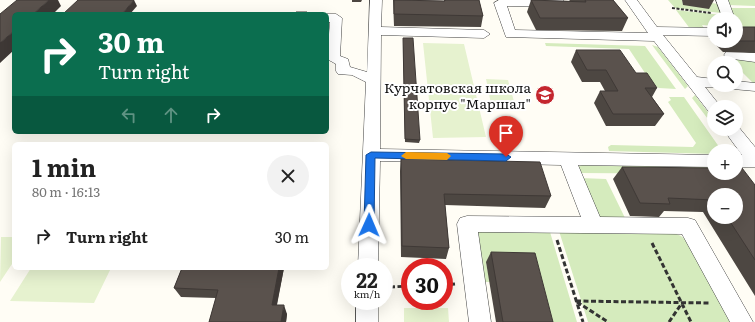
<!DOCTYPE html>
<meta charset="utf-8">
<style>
body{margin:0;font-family:Literata,serif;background:#f2f2f2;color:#222;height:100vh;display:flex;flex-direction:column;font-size:15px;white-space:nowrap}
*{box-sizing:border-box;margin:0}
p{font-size:13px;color:#767676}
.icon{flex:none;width:22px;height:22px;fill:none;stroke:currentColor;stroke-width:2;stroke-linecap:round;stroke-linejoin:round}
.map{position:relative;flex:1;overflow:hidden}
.details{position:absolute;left:12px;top:142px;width:317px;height:128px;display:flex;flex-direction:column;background:#fff;border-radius:6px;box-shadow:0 4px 16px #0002}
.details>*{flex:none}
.hud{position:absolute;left:12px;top:12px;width:317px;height:122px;border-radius:6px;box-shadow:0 4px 16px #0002;background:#0b6e4f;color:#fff;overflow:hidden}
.fabs{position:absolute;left:707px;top:12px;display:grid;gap:8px}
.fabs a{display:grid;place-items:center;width:36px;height:36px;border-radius:50%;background:#fff;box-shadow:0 4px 16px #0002;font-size:20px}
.speed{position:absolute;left:341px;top:258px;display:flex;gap:8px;font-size:20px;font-weight:700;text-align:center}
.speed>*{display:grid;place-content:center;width:52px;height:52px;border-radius:50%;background:#fff;box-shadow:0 4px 16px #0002;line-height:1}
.speed small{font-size:10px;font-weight:400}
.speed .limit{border:6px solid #d22;background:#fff;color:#111}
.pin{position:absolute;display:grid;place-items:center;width:34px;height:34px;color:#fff;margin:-41px -17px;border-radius:50% 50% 50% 0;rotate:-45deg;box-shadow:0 0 4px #0007}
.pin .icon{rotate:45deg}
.me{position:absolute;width:44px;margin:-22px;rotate:1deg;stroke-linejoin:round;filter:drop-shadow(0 0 3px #0008)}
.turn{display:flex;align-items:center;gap:14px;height:84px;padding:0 20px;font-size:18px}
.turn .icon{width:52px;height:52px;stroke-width:2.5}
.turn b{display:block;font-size:28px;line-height:34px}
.lanes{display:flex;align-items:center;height:38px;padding:0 20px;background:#0003;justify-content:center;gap:20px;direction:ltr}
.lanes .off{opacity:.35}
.round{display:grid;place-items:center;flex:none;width:42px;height:42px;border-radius:21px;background:#f2f2f2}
.head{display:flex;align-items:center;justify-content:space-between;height:68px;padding:0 20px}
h1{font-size:24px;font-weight:700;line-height:30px}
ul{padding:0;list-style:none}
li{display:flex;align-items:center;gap:12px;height:52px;padding:0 20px}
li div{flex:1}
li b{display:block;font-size:15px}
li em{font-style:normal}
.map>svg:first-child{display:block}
.green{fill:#d5ebbd}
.pitch{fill:#e6f2cf}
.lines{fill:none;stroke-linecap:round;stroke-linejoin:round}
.minor-casing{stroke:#444;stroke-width:1}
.path-far1{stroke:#333;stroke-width:2;stroke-dasharray:3 1.5;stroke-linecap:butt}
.path{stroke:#333;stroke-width:3;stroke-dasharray:5 2.5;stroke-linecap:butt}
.minor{fill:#fff;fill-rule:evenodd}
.wall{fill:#4d4742;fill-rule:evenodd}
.shaded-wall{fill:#3f3936}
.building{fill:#5a524d;stroke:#3f3936}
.route{fill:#1a73e8;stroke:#114b97}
.slow{fill:#f59e0b}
.labels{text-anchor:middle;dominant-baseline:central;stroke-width:4;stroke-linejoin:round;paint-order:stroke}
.poi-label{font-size:14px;fill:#111;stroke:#fff;text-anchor:end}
</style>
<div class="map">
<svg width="755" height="322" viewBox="0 0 755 322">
<rect width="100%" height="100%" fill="#fffdf5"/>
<path class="green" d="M668 0H682L683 5 706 2 718 4 722 13 675 8Z
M726 0H755V6L728 5Z
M728 8H755V31H740L736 19H734Z
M676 10 722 15 724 19H714V26L702 25 706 31 691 30Z
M545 43 645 46 676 89 659 88 653 85 629 49 546 46Z
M652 45 658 47 688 86 685 89Z
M728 58 755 60V85L736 66V63H733Z
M695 95 714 120V127L692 98Z
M669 97H684L722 151H714V154L609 151 608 147 611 145 693 147 696 143 668 102 671 100Z
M582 165 714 167V173L725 174 578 173 577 167Z
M580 178 606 179 626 220 599 217Z
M473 231 550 232 577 322H543L486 263 490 282H480Z
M559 231 674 233 681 236 687 241 732 322H588Z"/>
<path class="pitch" d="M423 43 464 44 486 137 433 138Z
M486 79 508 80 515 105 491 104Z
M1 237H14V261L0 282Z
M31 268H111L94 303 10 301Z
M404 308H448L449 322H404Z"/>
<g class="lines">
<defs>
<path id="minor" d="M370 0H382L381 27 484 30 490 34 484 38 381 35 380 149 714 155V167L578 165 600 217 688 218 695 220 753 322H730L682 234 478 232 491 322H469L457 224 460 218 467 216 581 217 561 165 380 161 378 267H358L366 82 352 75 338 74 336 71V64L327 59 330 22H327V14H336L342 18 340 56 348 59 350 67 367 72Z
M499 0H563L565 4 559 7 507 6 515 30 648 33 625 0H637L657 27 714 28V36L663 35 697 77 714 79V85H720L714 87H705L721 107H714V113L709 112 654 41 506 37 494 3Z
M716 0H728L735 19H723Z
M731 51 755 53V62L726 58 724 55 726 52Z
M736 81 755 83V91L722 88 720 85H736Z
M737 125 755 147V167H736V155H742L723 129H736Z
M356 301H378V322H356Z"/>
</defs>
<use href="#minor" class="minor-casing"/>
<path class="path-far1" d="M672 8 711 13"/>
<path class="path" d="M557 240 583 322
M652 243 691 322
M444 285 455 284
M390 287 410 286
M576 301 710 303
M577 302 608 322
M669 322 682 303"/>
<use href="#minor" class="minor"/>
</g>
<path class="wall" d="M352 0H362L361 2H352Z
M393 0 444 1V0H479L483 16 481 27 394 26Z
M531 0 570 1 569 0H613L628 18 622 31 536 30 527 12Z
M682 0H714L709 9 683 5Z
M736 27H755V53L723 52 709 38 714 31V41H736Z
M403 42 420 140 419 143 405 142Z
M576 50 636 73 657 88 652 97 664 114 655 126H606L594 103 600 91H605L600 82H582L571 62Z
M401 159 551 196 545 208 445 205 449 248 446 259 401 257 400 171Z
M622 167 755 185V296L703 212 664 211 659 217 630 216 613 179ZM714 195 736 217H714Z
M491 252 553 322H496L486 262Z
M182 268H284L277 305 287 314 286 322H209L216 298 181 297 174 288Z"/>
<path class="shaded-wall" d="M49 0H58L61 6 53 14H33Z
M134 0 137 6 130 14H122Z
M14 31V50L0 63V43Z
M279 268H284L275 313 272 305Z
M284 305 287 314 286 322H281Z"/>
<path class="building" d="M17 0H49L33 14H14V31L0 43V14Z
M78 0H134L122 14H63Z
M394 0 445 1V0H479L483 16 394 14Z
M531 0 586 2 585 0H613L628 18H540Z
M296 12H307L306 14H296Z
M736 27H755V41H736Z
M403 38H413L420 140 405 139Z
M576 50H620L636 73H647L657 88H645L664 114H613L600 91H618L606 70H587Z
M401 159 540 162 551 196 444 194 449 248 402 246Z
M622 167 714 168V173H736V168H742L755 185V260L727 217H736V195H714V200L668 198 670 204 640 203Z
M491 252 535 253 553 322H503Z
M182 268H279L272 305H284L281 322H209L218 290 174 288Z"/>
<path class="route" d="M371 152 506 154 511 157 506 161 375 158 374 225 369 229 364 225 366 155Z"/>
<path class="slow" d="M406 152 447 153 451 156 447 160 406 159 401 156Z"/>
<defs>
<symbol id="school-disc" viewBox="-11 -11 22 22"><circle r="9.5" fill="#c4262e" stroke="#fff"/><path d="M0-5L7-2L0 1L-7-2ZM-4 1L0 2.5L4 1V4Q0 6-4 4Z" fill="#fff"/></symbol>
</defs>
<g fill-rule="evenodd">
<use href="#school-disc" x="534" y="84" width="22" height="22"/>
</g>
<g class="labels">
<g class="poi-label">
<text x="531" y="87">Курчатовская школа<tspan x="531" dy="16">корпус "Маршал"</tspan></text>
</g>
</g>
</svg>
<div class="fabs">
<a><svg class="icon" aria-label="sound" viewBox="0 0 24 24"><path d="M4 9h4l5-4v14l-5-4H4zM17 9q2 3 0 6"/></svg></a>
<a><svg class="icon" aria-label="search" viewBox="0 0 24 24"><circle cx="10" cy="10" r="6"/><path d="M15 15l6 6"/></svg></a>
<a><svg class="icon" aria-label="layers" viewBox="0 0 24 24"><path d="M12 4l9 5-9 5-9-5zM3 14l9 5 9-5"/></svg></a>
<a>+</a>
<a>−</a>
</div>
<div class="speed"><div>22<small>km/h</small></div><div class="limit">30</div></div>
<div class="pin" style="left:506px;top:157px;background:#d93025"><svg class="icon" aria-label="arrive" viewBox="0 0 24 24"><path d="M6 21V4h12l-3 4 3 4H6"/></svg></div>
<svg class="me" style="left:369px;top:225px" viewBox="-20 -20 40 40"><path d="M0-17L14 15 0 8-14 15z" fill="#1a73e8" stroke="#fff" stroke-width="4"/></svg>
<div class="hud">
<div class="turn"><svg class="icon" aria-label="right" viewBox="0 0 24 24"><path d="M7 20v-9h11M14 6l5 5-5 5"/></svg><div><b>30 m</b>Turn right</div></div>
<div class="lanes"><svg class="icon off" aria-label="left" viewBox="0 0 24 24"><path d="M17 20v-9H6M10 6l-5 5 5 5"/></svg><svg class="icon off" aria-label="ahead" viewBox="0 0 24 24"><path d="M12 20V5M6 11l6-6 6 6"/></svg><svg class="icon" aria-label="right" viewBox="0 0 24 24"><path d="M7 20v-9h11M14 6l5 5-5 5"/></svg></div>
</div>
<section class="details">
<div class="head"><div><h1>1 min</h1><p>80 m · 16:13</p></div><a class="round"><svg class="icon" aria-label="close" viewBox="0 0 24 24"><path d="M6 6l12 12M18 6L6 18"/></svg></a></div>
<ul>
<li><svg class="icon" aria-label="right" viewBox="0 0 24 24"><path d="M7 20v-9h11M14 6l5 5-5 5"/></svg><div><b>Turn right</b></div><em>30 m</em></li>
</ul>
</section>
</div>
